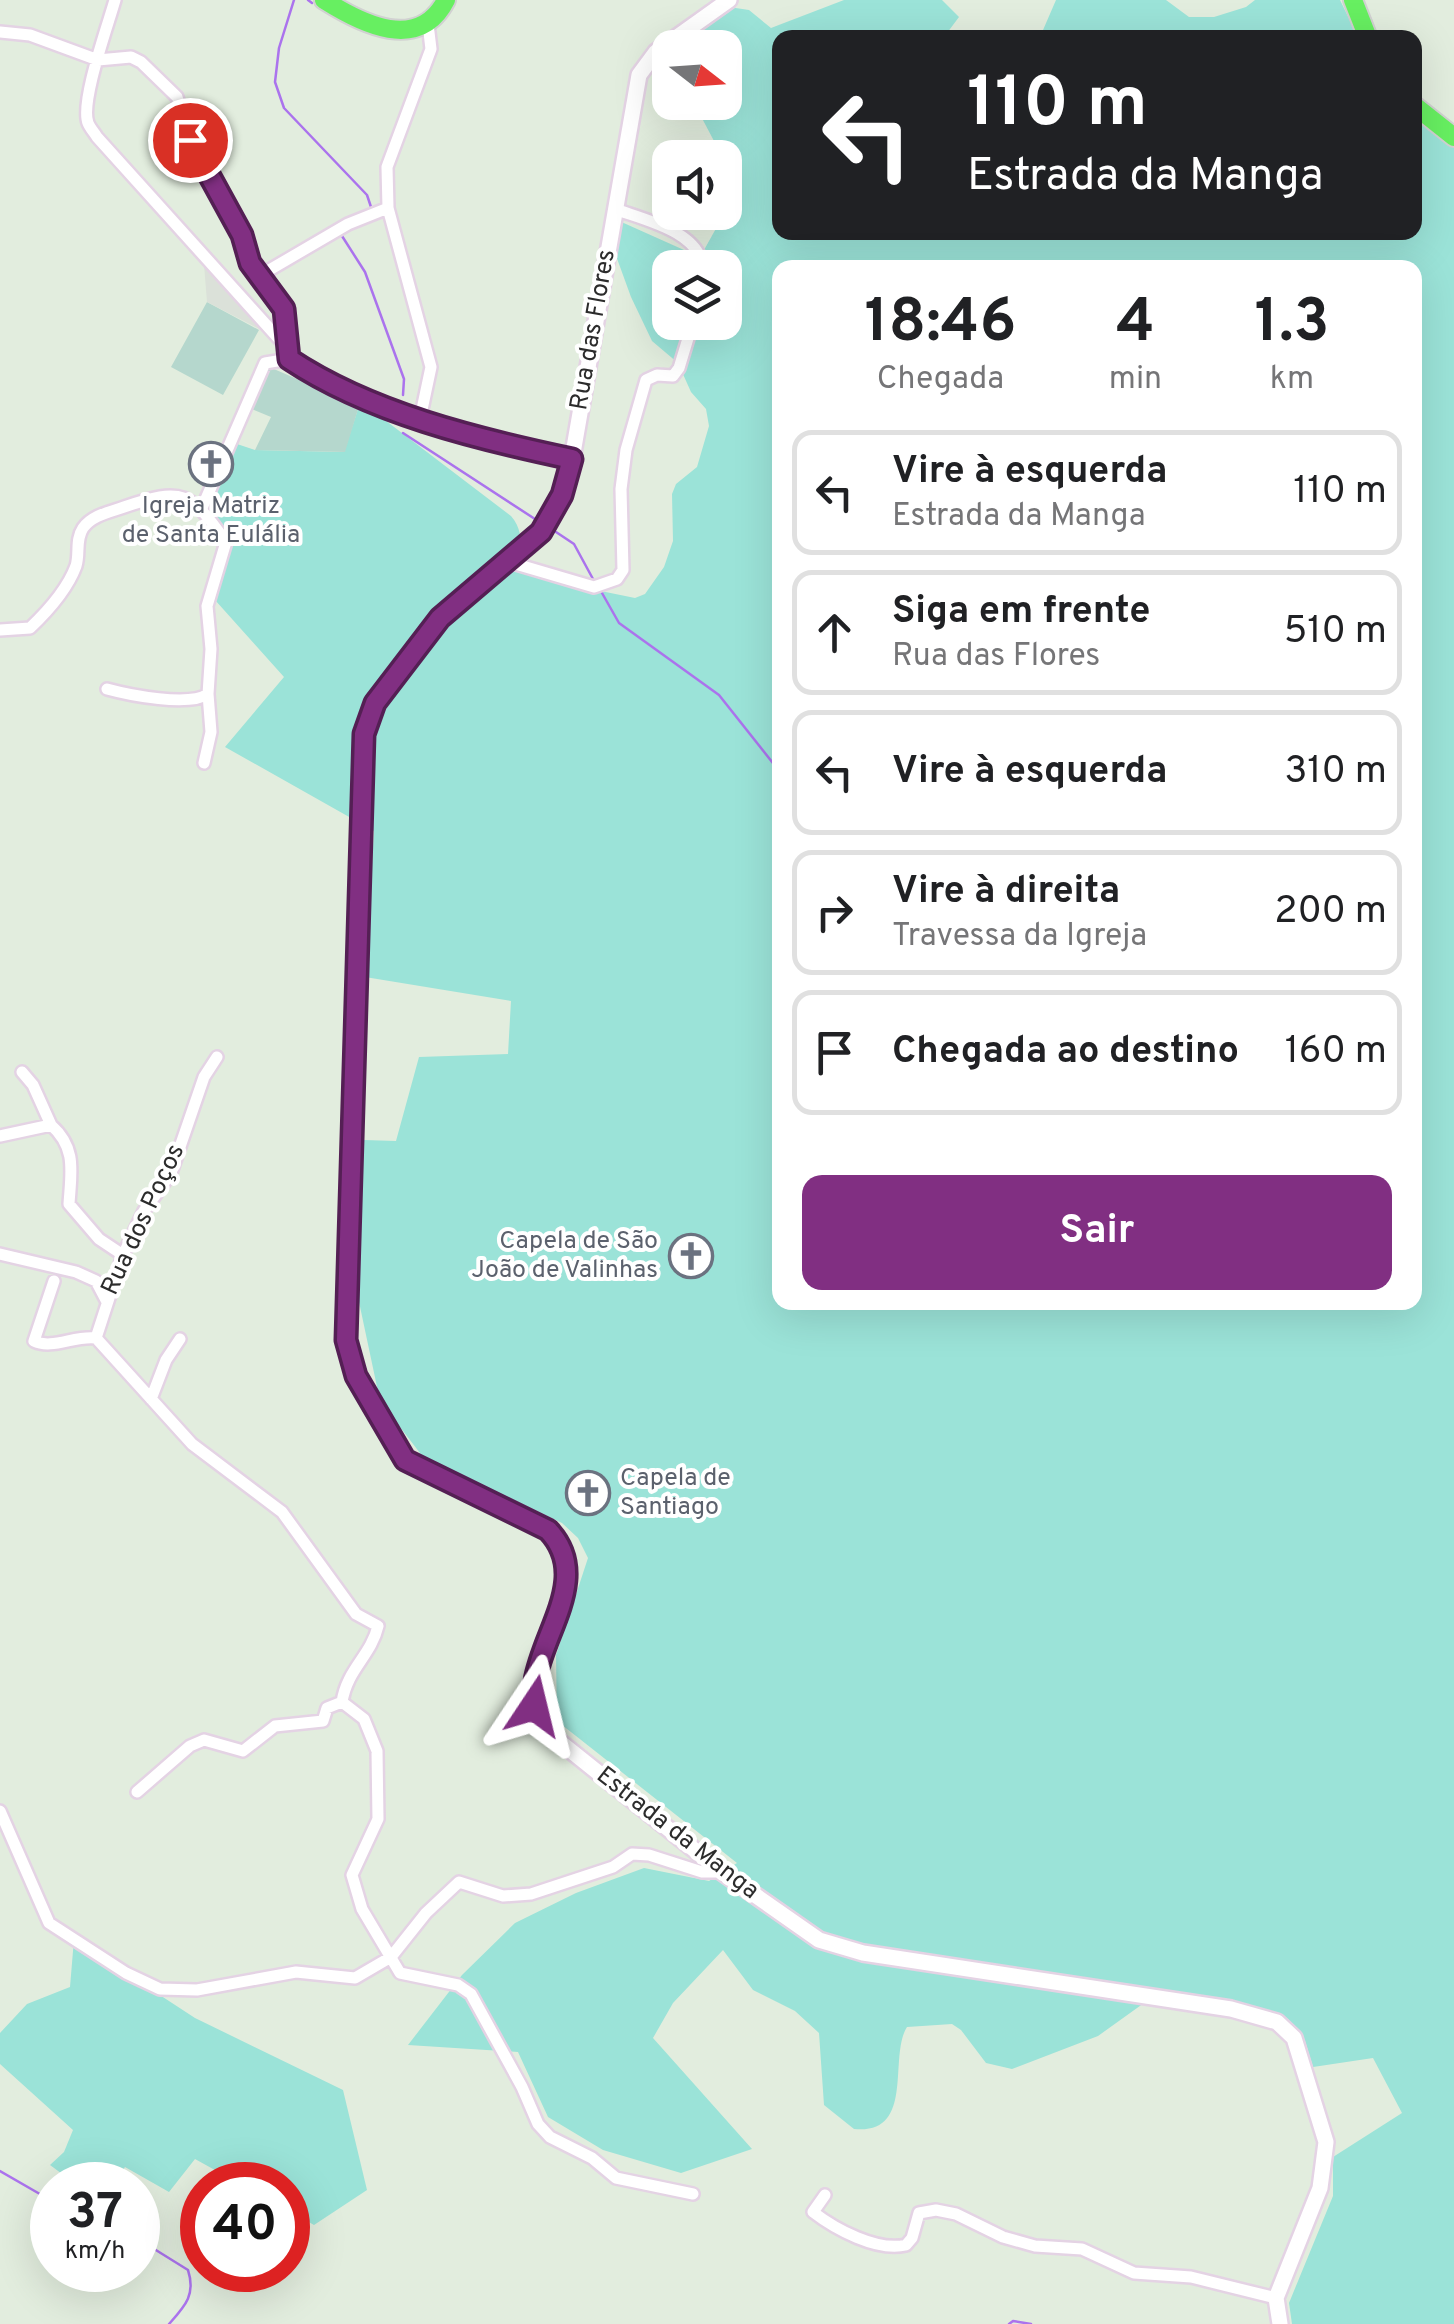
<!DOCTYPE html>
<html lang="pt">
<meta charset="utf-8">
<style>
body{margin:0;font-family:Overpass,sans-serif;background:#f2f2f2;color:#202124;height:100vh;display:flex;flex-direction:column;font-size:38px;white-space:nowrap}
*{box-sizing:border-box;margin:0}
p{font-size:32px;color:#757577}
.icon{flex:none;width:55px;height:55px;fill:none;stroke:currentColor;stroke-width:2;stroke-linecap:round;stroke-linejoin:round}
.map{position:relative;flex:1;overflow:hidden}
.details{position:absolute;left:772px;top:260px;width:650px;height:1050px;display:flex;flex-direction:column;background:#fff;border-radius:20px;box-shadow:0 10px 40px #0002}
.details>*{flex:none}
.top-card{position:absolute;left:772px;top:30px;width:650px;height:210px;border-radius:20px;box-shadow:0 10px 40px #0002;background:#202124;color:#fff;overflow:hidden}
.needle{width:65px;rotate:107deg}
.buttons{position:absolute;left:652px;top:30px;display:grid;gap:20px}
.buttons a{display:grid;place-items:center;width:90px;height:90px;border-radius:20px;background:#fff;box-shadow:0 10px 40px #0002;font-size:50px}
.speed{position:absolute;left:30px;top:2162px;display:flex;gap:20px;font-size:50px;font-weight:700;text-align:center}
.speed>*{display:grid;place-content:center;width:130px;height:130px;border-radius:50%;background:#fff;box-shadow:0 10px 40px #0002;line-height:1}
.speed small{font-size:25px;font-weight:400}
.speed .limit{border:15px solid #d22;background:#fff;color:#111}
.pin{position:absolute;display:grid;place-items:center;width:85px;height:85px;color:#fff;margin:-42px;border:5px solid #fff;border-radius:50%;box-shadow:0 2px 10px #0007}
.me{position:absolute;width:110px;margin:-55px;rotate:10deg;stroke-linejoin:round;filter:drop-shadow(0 0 8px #0008)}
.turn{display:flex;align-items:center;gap:35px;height:210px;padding:0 30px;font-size:45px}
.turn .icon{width:130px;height:130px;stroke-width:2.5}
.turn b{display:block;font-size:70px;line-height:85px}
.eta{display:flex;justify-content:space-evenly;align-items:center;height:170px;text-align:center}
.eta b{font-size:60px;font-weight:700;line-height:70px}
.primary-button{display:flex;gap:20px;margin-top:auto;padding:20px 30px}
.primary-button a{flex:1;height:115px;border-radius:20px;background:#812f82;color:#fff;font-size:40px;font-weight:700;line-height:115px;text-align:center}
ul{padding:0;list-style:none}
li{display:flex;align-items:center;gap:30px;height:125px;margin:0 20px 15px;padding:0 10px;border:5px solid #e0e0e0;border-radius:20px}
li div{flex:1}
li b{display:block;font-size:38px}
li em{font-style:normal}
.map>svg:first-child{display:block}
.green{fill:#9be3d8;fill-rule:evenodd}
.cemetery{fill:#b5d7cd}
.plaza{fill:#dbe1d9}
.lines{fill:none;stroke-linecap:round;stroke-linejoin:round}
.stream{stroke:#ab73ed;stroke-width:2.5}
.street-casing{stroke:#e4d3e4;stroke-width:16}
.secondary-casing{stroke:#e4d3e4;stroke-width:20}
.primary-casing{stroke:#d1d1d1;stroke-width:22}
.street{stroke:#fff;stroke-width:11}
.secondary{stroke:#fff;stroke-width:15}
.primary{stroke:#67ef61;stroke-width:18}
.route-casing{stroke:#541f54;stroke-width:25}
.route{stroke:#812f82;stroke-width:18}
.labels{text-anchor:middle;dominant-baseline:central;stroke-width:8;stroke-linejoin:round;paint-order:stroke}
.street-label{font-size:25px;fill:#2c2c2c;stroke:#fff}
.worship-label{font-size:25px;fill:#5b616d;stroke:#fff}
</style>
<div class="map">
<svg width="1454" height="2324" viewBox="0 0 1454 2324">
<rect width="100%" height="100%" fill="#e2edde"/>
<path class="green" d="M844 0H942L959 17 944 37 780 38V232H1415V117L1454 146V2324H1292L1289 2303 1333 2196V2157L1402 2113 1373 2058 1313 2067 1305 2041 1288 2019 1220 2002 1151 1998 1098 2036 1012 2069 986 2063 961 2030 952 2024 907 2027C888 2057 916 2135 854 2129L824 2105 819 2033 795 2011 753 1990 723 1950 673 2003 653 2038 752 2149 681 2173 603 2150 548 2117 518 2052 408 2045 462 1975 515 1923 576 1893 644 1868 709 1881 737 1863 557 1721 556 1655 588 1558 578 1538 562 1523 423 1457 380 1401 355 1283 364 1140 396 1141 419 1057 508 1054 511 1001 365 977 374 831 225 747 284 677 215 600 230 542 206 508 234 443 255 450 344 452 359 406 377 414 511 516C531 539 509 560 542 579L635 598 645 594 664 567 673 541 672 494 676 484 697 467 709 426 706 409 691 392 678 363 652 341 631 297 615 253 617 220 684 250H704L733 198 735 181 694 103 725 102V48L682 47 729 7 749 10 771 28ZM670 268H725V322H670ZM780 268H1415V1302H780Z
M1056 0H1166L1189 17H1214L1246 7 1255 0H1340L1358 37H1040Z
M74 1939 195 2018 343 2090 367 2190 314 2225 288 2210V2185H242L195 2159 169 2192 125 2167 112 2185H77L50 2165 64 2152 73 2130 0 2064V2033L27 2004 70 1987Z"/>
<path class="cemetery" d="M207 302 259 330 223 395 171 367Z
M267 366 359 406 345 452 255 450 271 417 249 408Z"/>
<path class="plaza" d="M203 252 279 339 207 302Z"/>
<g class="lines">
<path class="stream" d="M294 0 279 48 275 82 284 108 367 195 371 207
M308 0 312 3
M346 231 375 219
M342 236 365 272 404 379 403 395
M403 433 538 521
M556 532 574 544 593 579
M602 593 619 623 719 695 780 772
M0 2171 52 2201
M138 2243 151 2247 188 2270C196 2295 185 2306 169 2324
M1009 2324 1013 2321 1031 2324"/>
<defs>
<path id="street" d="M115 0C108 25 80 102 88 123 90 128 94 132 97 137L279 339
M0 32 30 35 98 60 131 57 141 62 177 97 190 140 242 235 250 263 284 309 289 359
M615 209C642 219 702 232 702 268
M259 276 348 224 388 208
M420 419 431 367 388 208 387 167 431 49 428 24
M202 508 265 363 289 359C371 414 476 439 572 459
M509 562 594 587 617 579 623 570 621 489 626 450 646 380 657 375 673 376 679 368 693 322
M0 630 30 628C49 610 67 590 76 566 80 553 75 540 83 528 92 515 110 512 124 507 183 487 191 492 226 542L207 606 211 649 208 694 211 732 204 763
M107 689C129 695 189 707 208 694
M217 1057 204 1077 171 1173 144 1211 123 1255 96 1338 192 1444 282 1512 356 1614 378 1626C371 1656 347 1669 342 1702L364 1719 377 1751 378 1819 352 1875 362 1909 400 1973 458 1985 471 1994 522 2087 538 2124 550 2137 592 2158 616 2178 693 2194
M22 1072 33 1085 51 1125
M0 1136 51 1125C77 1148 71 1172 69 1204L99 1239 123 1255
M0 1254 76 1272 96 1281 106 1300
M54 1281 34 1341C52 1350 75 1335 96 1338
M151 1399 166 1360 180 1339
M137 1792 190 1746 204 1740 243 1751 275 1726 323 1721 327 1708 342 1702
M0 1811 49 1923 126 1973 160 1989 197 1990 296 1972 355 1978 391 1957 426 1913 459 1882 503 1896 531 1894 613 1867 632 1854 649 1855 702 1872H722
M825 2195 813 2212C835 2229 877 2252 906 2245L912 2238 919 2213 936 2210 956 2214 1003 2237 1035 2246 1082 2249 1134 2273 1191 2277 1276 2298"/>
<path id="secondary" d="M729 0 656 52 639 75 572 459 562 495 541 532 440 619 375 703 364 734 346 1340 357 1376 405 1460 548 1530C597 1580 531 1644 534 1701 535 1711 541 1720 545 1730L722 1872 819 1940 863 1953 1231 2009 1277 2022 1294 2038 1326 2142 1320 2188 1276 2298 1280 2324"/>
<path id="primary" d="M324 0C362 24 419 53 446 0
M1353 0 1368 38
M1415 106 1454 137"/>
</defs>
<use href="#street" class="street-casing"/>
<use href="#secondary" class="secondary-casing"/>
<use href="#primary" class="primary-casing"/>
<use href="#street" class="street"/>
<use href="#secondary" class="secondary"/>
<use href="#primary" class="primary"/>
</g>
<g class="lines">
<defs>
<path id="route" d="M190 140 242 235 250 263 284 309 289 359C370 413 477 439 572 459L562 495 541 532 440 618 375 703 364 734 346 1340 356 1376 405 1460 548 1530C592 1576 543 1631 535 1681 533 1689 534 1698 534 1706"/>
</defs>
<use href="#route" class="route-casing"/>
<use href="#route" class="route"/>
</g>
<defs>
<symbol id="church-ring" viewBox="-11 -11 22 22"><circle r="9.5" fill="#fff" stroke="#6b7280" stroke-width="1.5"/><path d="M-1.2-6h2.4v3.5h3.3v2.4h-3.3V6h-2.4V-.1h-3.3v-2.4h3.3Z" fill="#6b7280"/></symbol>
</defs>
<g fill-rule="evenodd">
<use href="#church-ring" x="186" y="439" width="50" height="50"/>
<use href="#church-ring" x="666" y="1231" width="50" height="50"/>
<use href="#church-ring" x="563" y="1468" width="50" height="50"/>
</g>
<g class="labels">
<g class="street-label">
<text transform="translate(594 330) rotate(-80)">Rua das Flores</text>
<text transform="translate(144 1220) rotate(-65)">Rua dos Poços</text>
<text transform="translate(677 1834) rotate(38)">Estrada da Manga</text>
</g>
<g class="worship-label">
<text x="211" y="507">Igreja Matriz<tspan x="211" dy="29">de Santa Eulália</tspan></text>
<text x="658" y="1242" text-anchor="end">Capela de São<tspan x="658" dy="29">João de Valinhas</tspan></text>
<text x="620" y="1479" text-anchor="start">Capela de<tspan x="620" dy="29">Santiago</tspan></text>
</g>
</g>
</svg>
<div class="buttons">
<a><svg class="needle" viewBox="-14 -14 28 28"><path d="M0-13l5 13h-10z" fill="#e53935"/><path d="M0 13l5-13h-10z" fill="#757577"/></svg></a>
<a><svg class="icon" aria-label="sound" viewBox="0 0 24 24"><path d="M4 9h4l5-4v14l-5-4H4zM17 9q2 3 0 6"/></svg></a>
<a><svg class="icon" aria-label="layers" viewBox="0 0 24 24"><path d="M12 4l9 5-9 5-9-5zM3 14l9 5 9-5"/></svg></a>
</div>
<div class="speed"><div>37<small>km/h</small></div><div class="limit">40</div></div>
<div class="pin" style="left:190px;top:140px;background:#d93025"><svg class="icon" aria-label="arrive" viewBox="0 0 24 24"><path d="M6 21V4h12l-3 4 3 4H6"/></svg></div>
<svg class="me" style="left:534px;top:1706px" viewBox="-20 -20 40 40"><path d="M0-17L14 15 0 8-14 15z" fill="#812f82" stroke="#fff" stroke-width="4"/></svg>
<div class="top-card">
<div class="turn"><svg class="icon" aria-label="left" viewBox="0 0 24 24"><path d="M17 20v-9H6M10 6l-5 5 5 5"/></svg><div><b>110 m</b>Estrada da Manga</div></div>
</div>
<section class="details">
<div class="eta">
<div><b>18:46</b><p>Chegada</p></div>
<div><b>4</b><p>min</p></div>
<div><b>1.3</b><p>km</p></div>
</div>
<ul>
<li><svg class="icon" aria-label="left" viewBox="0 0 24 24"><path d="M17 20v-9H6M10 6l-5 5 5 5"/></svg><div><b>Vire à esquerda</b><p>Estrada da Manga</p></div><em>110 m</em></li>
<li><svg class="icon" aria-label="ahead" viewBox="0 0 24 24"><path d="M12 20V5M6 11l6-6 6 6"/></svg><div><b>Siga em frente</b><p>Rua das Flores</p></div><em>510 m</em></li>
<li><svg class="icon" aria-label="left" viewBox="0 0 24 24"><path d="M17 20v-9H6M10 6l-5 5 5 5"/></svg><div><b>Vire à esquerda</b></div><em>310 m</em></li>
<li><svg class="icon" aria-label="right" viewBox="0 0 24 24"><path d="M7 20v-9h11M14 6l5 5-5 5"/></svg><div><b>Vire à direita</b><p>Travessa da Igreja</p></div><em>200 m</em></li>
<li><svg class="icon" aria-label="arrive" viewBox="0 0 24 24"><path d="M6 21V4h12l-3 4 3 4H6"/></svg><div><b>Chegada ao destino</b></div><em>160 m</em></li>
</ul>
<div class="primary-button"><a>Sair</a></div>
</section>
</div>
